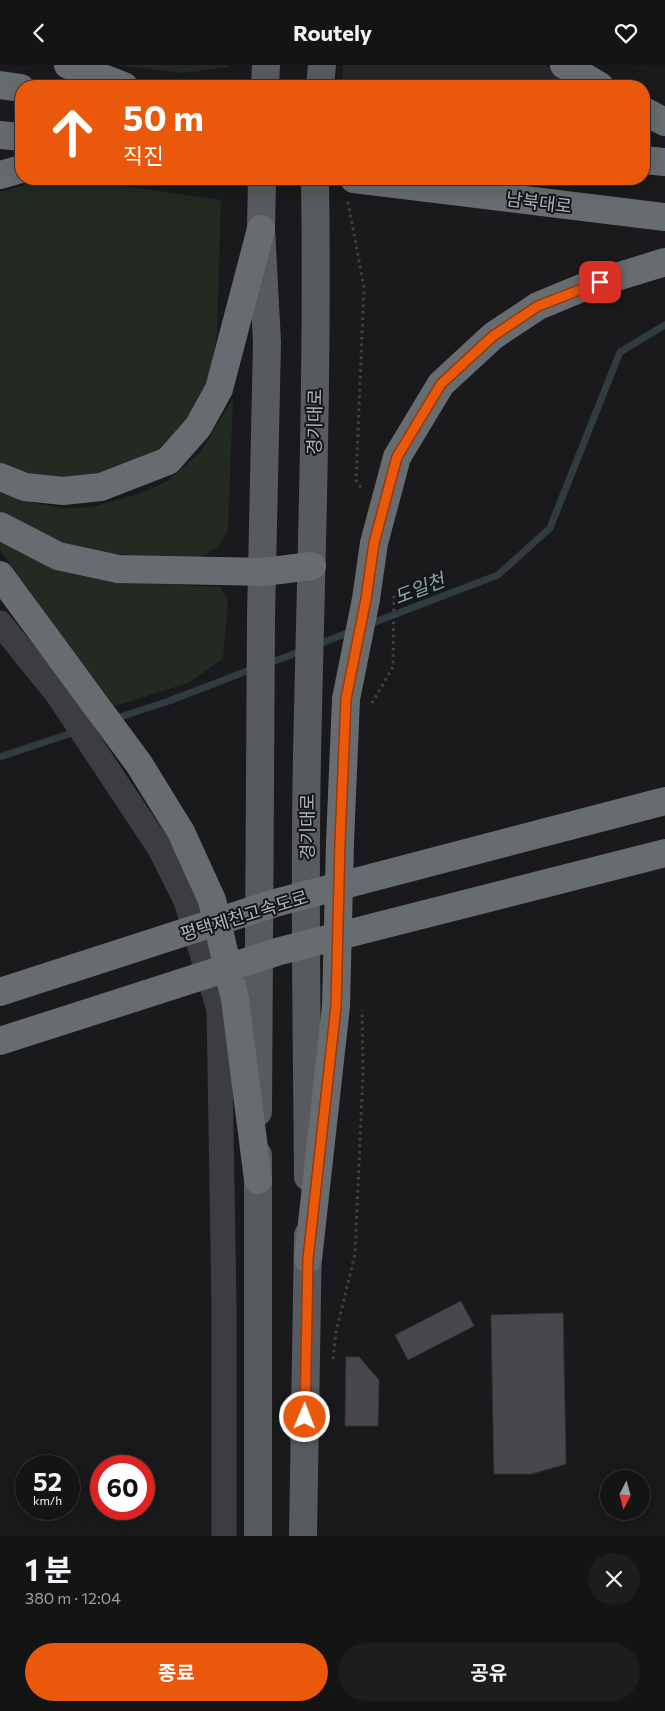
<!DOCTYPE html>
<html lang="ko">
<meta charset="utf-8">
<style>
body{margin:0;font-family:Commissioner,"Noto Sans KR",sans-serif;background:#1d1d1e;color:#f1f3f6;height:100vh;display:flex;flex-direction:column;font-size:19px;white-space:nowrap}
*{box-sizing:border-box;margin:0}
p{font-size:16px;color:#9d9ea0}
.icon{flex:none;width:28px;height:28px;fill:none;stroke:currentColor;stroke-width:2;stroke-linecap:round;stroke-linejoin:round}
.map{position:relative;height:1471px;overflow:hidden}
.details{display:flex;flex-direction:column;background:#141415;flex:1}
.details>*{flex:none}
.hud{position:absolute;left:15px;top:15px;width:635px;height:105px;border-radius:20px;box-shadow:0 5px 20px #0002,0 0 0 1px #333334;background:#ea580c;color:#fff;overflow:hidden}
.needle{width:32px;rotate:186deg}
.tools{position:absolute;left:600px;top:1405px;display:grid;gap:10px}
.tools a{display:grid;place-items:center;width:50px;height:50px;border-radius:50%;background:#141415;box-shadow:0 5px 20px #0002,0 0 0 1px #333334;font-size:25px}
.speed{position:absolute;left:15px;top:1390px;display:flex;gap:10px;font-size:25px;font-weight:700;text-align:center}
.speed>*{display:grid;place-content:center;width:65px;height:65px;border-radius:50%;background:#141415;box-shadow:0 5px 20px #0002,0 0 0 1px #333334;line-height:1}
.speed small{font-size:12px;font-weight:400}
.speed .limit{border:8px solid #d22;background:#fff;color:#111}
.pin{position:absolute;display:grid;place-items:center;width:42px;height:42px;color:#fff;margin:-21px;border-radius:10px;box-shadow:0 2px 8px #0006}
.me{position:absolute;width:55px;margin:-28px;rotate:1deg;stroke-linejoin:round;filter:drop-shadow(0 0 4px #0008)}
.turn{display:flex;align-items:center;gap:18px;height:105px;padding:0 25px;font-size:22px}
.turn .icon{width:65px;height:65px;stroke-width:2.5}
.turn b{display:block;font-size:35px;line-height:42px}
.round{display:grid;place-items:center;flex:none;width:52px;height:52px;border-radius:26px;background:#1d1d1e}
.overview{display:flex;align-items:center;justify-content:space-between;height:85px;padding:0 25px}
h1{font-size:30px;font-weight:700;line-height:38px}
.button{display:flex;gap:10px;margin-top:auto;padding:10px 25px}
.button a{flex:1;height:58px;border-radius:30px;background:#ea580c;color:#fff;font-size:20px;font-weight:700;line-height:58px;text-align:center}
.button a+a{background:#1d1d1e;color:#f1f3f6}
header{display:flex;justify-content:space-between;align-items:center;height:65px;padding:0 25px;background:#141415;font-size:22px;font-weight:700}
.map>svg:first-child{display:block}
.built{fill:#262629}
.green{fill:#222a22}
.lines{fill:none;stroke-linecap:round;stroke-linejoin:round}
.stream{stroke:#303c3f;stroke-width:7}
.building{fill:#47484c;stroke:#343538}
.path{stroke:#414447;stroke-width:3;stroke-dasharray:2.5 4;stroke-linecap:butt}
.street{stroke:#3b3d40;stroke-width:25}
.primary{stroke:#575b5f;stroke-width:28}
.highway{stroke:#676c71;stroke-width:28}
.highway-bridge{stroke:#676c71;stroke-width:28}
.route-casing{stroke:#983908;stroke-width:12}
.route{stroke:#ea580c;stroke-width:9}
.labels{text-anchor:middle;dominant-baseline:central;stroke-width:4;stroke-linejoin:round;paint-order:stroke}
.street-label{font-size:18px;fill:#adb4ba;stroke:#151517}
.water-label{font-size:19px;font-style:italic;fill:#87a8b3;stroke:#151517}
</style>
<header><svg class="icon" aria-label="back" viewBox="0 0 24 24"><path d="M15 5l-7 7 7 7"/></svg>Routely<svg class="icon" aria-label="heart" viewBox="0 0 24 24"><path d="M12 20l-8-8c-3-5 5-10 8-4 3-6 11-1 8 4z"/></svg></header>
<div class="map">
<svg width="665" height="1471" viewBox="0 0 665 1471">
<rect width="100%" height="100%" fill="#1a1a1c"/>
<path class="built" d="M343 0H546L581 21H342Z"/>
<path class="green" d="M117 0H228V2L183 8Z
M70 115 95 117 221 135 217 267 212 302 198 339 177 371 148 393 88 412 59 415 33 411 0 400V127L39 116Z
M233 333 228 463C222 482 212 488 193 494L89 487 46 472 0 448V428L35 438 63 443 93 442 138 429 166 417 201 387Z
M0 477 47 500 114 517 220 522 228 536 223 594 188 618 115 641 72 585 0 485Z"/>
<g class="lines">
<path class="stream" d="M367 560 498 510 550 463 620 287 665 260
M316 580 353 566
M267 599 304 585
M114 654 169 636 255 603
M0 692 78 666"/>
</g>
<path class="building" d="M461 1236 474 1261 408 1295 395 1270Z
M563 1248 566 1399 531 1409H494L491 1250Z
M346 1292H359L379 1315 378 1361H345Z"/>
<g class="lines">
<path class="path" d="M348 137 364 222 356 415 362 425
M372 638 393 602 394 527
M333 1294 336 1267 355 1189 363 1009 362 945"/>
<path class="street" d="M0 558 58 630 159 782 186 836 219 945 224 1240V1471"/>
<path class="primary" d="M265 21 266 0
M320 21 322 0
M258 1047 261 552 267 277 261 164 262 114
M308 1112C307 972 304 831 307 691 311 498 318 306 315 114
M258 1471V1090
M303 1471 308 1170"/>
<path class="highway" d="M68 0 124 21
M564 0 600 21
M0 20 21 23
M644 46 665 57
M0 70 21 72
M644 95 665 97
M0 110 21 104
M354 114 665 152
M0 412 25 422 63 426 101 422 168 396 198 362 219 324 261 164
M0 461 58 491 118 504 263 507 312 501
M0 510 139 699 181 767 212 835 235 934 258 1115
M308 1194 336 941 340 777 346 634"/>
<path class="highway-bridge" d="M346 634 366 534 374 478 397 392 441 319 493 271 538 241 584 222 665 197
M0 927 275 838 665 736
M0 976 280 886 665 788"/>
</g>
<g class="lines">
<defs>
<path id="route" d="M305 1352 308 1194 336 941 340 777 346 634 366 534 374 478 397 392 441 319 493 271 538 241 600 217"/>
</defs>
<use href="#route" class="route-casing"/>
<use href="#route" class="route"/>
</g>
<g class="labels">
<g class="street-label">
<text transform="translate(539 137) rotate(7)">남북대로</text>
<text transform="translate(314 357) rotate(-89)">경기대로</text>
<text transform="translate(307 762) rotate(-90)">경기대로</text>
<text transform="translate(244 850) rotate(-17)">평택제천고속도로</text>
</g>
<g class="water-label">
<text transform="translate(419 523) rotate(-21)">도일천</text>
</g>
</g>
</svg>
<div class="tools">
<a><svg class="needle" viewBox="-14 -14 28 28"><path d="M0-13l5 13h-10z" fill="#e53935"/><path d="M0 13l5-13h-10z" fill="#9d9ea0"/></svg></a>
</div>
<div class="speed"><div>52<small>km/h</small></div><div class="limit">60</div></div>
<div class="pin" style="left:600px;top:217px;background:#d93025"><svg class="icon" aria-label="arrive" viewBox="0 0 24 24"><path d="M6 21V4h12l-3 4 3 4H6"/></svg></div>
<svg class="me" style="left:305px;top:1352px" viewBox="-20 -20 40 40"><circle r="17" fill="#ea580c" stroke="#fff" stroke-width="3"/><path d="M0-11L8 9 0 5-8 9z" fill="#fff"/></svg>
<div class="hud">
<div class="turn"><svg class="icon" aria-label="ahead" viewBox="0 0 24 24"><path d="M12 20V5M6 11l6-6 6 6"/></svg><div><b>50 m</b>직진</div></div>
</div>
</div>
<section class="details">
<div class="overview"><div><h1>1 분</h1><p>380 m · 12:04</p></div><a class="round"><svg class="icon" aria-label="close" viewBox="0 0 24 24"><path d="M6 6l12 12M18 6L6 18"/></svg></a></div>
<div class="button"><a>종료</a><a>공유</a></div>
</section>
